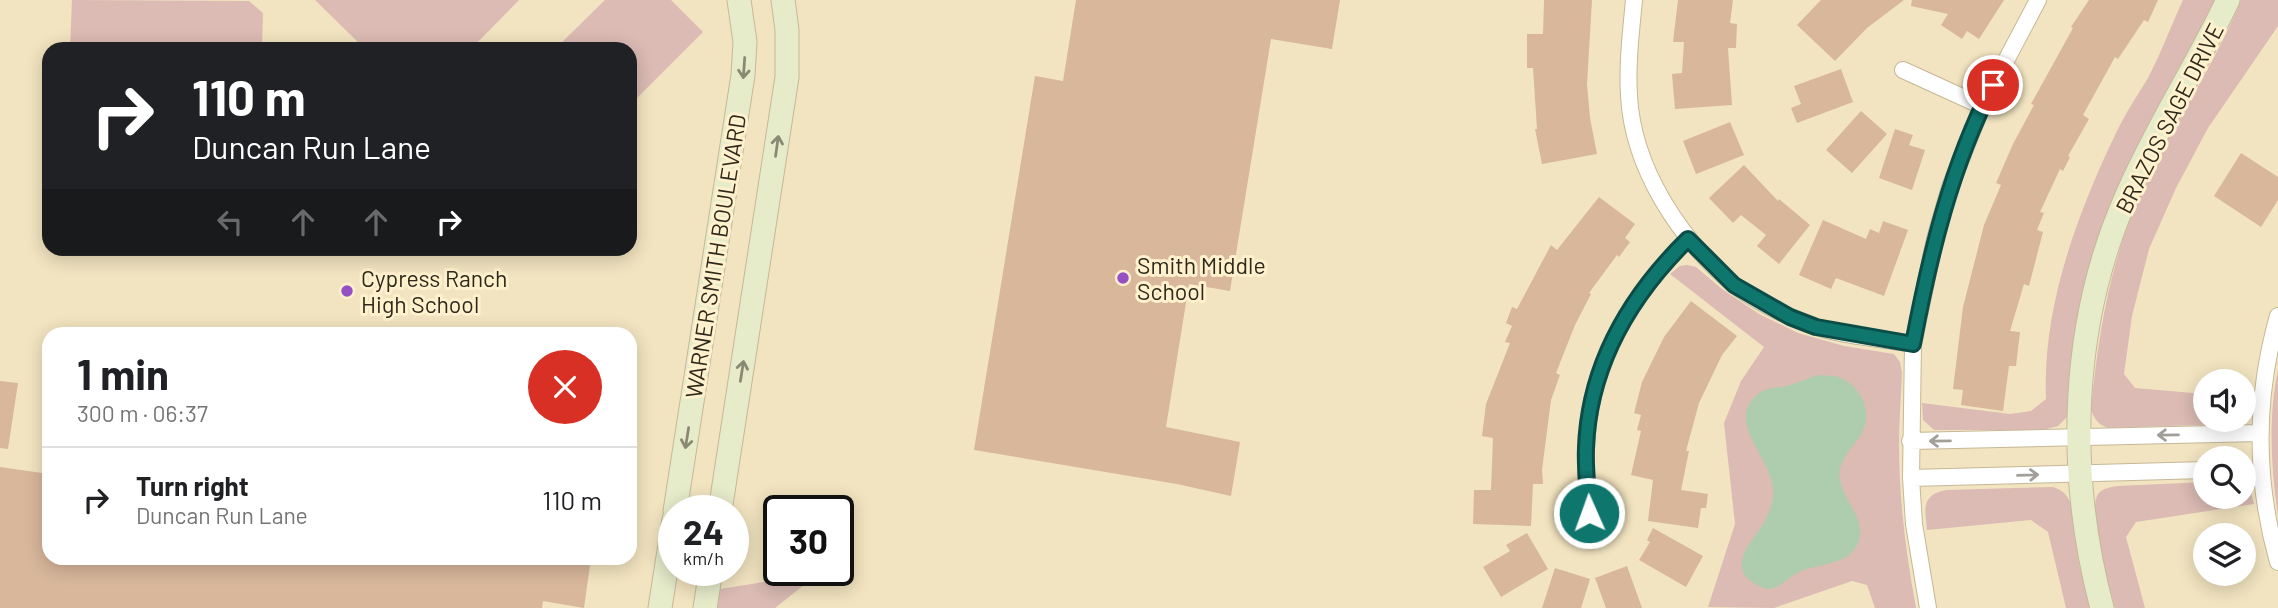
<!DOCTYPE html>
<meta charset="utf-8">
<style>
body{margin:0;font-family:Barlow,sans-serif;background:#f6f6f6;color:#202124;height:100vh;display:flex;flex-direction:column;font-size:26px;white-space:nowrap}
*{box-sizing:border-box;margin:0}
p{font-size:23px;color:#757577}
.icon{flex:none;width:38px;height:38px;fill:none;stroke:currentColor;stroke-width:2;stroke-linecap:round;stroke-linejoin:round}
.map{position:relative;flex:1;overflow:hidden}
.details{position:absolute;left:42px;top:327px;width:595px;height:238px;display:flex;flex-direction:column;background:#fff;border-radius:21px;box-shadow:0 4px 18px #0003}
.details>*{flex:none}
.hud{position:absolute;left:42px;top:42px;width:595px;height:214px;border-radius:21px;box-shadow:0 4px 18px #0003;background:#202124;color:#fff;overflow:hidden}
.buttons{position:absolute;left:2193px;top:369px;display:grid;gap:14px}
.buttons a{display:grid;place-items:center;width:63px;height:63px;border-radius:50%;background:#fff;box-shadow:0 4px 18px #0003;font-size:35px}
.speed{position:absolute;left:658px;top:495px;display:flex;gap:14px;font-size:35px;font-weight:700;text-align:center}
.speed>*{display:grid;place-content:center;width:91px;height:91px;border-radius:50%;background:#fff;box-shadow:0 4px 18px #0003;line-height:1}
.speed small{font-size:18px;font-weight:400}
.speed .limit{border:4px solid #111;border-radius:10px;background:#fff;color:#111}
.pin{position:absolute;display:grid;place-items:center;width:60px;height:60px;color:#fff;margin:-30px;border:4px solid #fff;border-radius:50%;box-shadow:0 2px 7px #0007}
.me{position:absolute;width:77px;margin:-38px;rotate:358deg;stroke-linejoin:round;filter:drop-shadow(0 0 5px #0008)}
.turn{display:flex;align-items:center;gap:24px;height:147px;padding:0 35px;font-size:32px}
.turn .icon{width:91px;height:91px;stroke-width:2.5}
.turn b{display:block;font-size:49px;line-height:60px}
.lanes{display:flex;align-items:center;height:66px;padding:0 35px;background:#0003;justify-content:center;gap:35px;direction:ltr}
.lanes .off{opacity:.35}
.round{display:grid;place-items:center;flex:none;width:74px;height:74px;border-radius:37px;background:#f6f6f6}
.overview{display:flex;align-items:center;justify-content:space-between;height:119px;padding:0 35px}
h1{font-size:42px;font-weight:700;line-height:52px}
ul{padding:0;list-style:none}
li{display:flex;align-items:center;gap:21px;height:105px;padding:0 35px;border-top:2px solid #e0e0e0}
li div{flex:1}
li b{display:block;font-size:26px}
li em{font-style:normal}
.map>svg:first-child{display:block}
.green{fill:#dbbbb4}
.water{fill:#aecdae}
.building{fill:#d8b79b}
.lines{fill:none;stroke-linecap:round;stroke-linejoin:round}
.street-casing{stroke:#c6b896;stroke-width:18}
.secondary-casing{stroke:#c6b896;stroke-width:25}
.street{stroke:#fff;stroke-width:16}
.secondary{stroke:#e6ebca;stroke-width:23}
.oneway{stroke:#8a8a72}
.oneway2{stroke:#a19f98}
.route-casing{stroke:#0a4d48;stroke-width:18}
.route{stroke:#0f766e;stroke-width:12}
.poi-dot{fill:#9650c4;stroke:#fff1cd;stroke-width:2.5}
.labels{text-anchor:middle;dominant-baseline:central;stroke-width:6;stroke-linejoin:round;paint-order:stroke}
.street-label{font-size:23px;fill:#2e291b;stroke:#fff1cd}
.poi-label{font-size:23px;fill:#2e291b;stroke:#fff1cd;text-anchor:start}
</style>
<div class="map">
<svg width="2278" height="608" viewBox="0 0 2278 608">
<rect width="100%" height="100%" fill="#f2e4c0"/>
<path class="green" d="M72 0 249 1 263 13 262 49H70Z
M315 0H519L471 49H365Z
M605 0H671L703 32 630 105V49H555Z
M2183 0H2216L2206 23 2129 163 2103 227 2082 299 2072 359 2067 417 2058 426 2043 430H1934L1923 420 1922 403 2010 414 2031 411 2046 399C2042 308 2077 214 2116 133 2125 114 2137 96 2148 78 2161 53 2171 26 2183 0Z
M2241 0H2278V26L2208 128 2176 188 2149 249 2132 316 2124 374 2135 388 2205 394V420H2242L2228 424 2108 428C2098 424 2095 420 2091 410 2098 335 2110 260 2142 191 2172 125 2214 67 2241 0Z
M1687 265 1696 267 1722 289 1759 314 1798 333 1844 346 1894 354 1900 362 1902 373C1901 397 1899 421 1899 445 1899 499 1906 554 1916 608H1875L1867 585 1852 581 1774 608 1708 607 1735 524 1724 423 1741 381 1764 347 1670 274 1680 266Z
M2278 370V516C2271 469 2268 417 2278 370Z
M2205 482V497H2244V484L2251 492 2254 504 2136 522 2126 537 2145 608H2115C2110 588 2087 510 2098 494 2103 488 2111 487 2118 486Z
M2053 487C2063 490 2068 495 2071 505L2079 563 2090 608H2066L2048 532 2031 520 1927 530C1925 509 1921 495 1946 490Z
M819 573 775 608H717L720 589Z"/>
<path class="water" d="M1817 375C1823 376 1832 375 1838 377 1858 383 1872 408 1864 428 1859 442 1844 452 1840 469 1835 496 1869 516 1858 543 1856 547 1851 554 1848 556 1834 565 1813 565 1797 573 1788 578 1781 587 1770 589 1762 589 1757 585 1751 581 1729 566 1752 540 1762 526 1766 520 1770 510 1772 502 1784 465 1717 422 1761 392 1769 387 1778 388 1787 386 1797 383 1807 379 1817 375Z"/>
<path class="building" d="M1076 0H1340L1332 49 1271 39 1230 291 1189 284 1166 427 1240 442 1231 496 1177 484 974 450 1035 76 1063 81Z
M1544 0H1592L1587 84 1590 118 1597 154 1542 164 1535 129H1537L1533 68H1527V34H1543Z
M1678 0H1733L1730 23 1737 24 1736 48H1728L1732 105 1675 109 1672 74 1682 73 1684 42H1673Z
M1821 0H1904L1867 28 1835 61 1797 25Z
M1912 0H2004L1979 39 1967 31 1962 39 1941 25 1948 14 1911 6Z
M2089 0H2158L2148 22 2144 20 2118 59 2115 57 2083 115 2089 119 2068 156 2070 157 2063 171 2060 169 2040 212 2044 213 2037 230 2043 232 2029 286 2024 284 2010 331 2020 332 2016 366H2009L2003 411 1961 405 1963 390 1953 389 1963 307 1984 225 2001 185 1996 183 2013 144 2034 105 2031 104 2073 28 2071 27Z
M1841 69 1853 102 1797 123 1791 108 1801 104 1794 86Z
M1861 111 1887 134 1852 173 1826 150Z
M1730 122 1744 155 1696 174 1683 141Z
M1895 129 1913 135 1909 145 1925 150 1912 190 1879 178Z
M2241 153 2278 177V200L2261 227 2214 196Z
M1744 165 1778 201 1779 199 1810 225 1779 264 1757 246 1766 235 1741 215 1733 223 1709 198Z
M1599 197 1635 224 1625 238 1630 242 1619 257 1617 255 1589 293 1591 294 1575 325 1556 373 1560 375 1551 400 1542 470 1543 484H1533L1531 526 1473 524 1474 490H1491L1493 438 1482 436 1486 404 1510 343 1505 342 1512 326 1506 323 1512 307 1517 309 1551 245 1557 250Z
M1823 220 1866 239 1870 229 1879 233 1883 221 1908 230 1884 296 1836 278 1831 289 1799 275Z
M1691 301 1737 336 1722 355 1699 403 1686 451H1689L1681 490 1708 494 1706 508H1701L1698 528 1648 521 1653 480 1631 475 1641 431 1637 430 1641 415 1634 413 1642 382 1664 337Z
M0 381 18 383 8 449 0 448Z
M0 467 49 474V558H591L584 608 543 601 542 608H0Z
M1653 528 1703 556 1686 587 1639 560 1650 542 1647 540Z
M1527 533 1548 569 1501 597 1483 567 1510 551 1506 545Z
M1627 566 1642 608H1606L1595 578Z
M1555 568 1590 579 1581 608H1542Z"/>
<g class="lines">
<defs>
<path id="street" d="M1634 0C1631 32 1627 64 1629 96 1633 168 1679 238 1733 284 1751 299 1790 318 1813 326 1844 336 1881 339 1913 344
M1903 70 1982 106
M2278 316C2255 397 2255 481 2278 562
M1910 441 2260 433
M1911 478 2205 470
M1589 513C1588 492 1585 470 1586 448 1589 365 1630 296 1688 239
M1928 608 1914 524 1911 478 1913 344 1935 239 1950 187 1982 106 2038 0"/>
<path id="secondary" d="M675 511 743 75 745 42 739 0
M720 511 787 77V30L783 0
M660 608 674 519
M705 608 711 570
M2102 608C2066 472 2070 322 2128 193 2157 127 2197 65 2228 0"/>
</defs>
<use href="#street" class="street-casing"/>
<use href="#secondary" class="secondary-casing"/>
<use href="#street" class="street"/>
<use href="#secondary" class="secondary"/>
</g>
<defs><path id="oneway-shaft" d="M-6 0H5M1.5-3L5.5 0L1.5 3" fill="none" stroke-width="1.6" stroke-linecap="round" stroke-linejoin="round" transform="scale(1.75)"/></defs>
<g class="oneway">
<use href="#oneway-shaft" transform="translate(744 68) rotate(94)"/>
<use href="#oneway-shaft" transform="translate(777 146) rotate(-82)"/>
<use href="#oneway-shaft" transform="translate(742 371) rotate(-81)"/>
<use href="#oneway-shaft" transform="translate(687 438) rotate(99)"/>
</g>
<g class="oneway2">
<use href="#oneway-shaft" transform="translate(2168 435) rotate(179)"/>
<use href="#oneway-shaft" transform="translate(1940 441) rotate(179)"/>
<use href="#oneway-shaft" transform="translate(2028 475) rotate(-2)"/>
</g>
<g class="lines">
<defs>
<path id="route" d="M1589 513C1588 492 1585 470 1586 448 1589 365 1630 296 1688 239L1734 285 1790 317 1816 327 1913 344C1930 254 1951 166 1993 85"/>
</defs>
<use href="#route" class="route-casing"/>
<use href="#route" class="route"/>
</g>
<g class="poi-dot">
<circle cx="1123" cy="278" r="7"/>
<circle cx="347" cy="291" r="7"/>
</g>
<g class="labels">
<g class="street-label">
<text transform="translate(2169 118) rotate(-63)">BRAZOS SAGE DRIVE</text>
<text transform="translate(715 256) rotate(-81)">WARNER SMITH BOULEVARD</text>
</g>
<g class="poi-label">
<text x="1137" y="265">Smith Middle<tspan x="1137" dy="26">School</tspan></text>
<text x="361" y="278">Cypress Ranch<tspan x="361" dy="26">High School</tspan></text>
</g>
</g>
</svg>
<div class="buttons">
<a><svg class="icon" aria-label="sound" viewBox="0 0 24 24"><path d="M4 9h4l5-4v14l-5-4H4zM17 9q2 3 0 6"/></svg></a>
<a><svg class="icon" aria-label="search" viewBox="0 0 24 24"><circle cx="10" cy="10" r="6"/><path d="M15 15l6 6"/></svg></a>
<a><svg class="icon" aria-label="layers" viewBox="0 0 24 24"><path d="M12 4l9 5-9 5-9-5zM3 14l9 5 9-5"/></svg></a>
</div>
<div class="speed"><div>24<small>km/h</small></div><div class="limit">30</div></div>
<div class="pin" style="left:1993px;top:85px;background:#d93025"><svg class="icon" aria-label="arrive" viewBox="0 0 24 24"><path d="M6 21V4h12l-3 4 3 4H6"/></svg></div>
<svg class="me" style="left:1589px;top:513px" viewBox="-20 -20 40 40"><circle r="17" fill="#0f766e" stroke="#fff" stroke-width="3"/><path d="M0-11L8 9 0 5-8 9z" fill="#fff"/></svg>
<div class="hud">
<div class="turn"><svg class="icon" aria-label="right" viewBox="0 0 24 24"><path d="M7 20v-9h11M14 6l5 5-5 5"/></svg><div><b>110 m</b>Duncan Run Lane</div></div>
<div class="lanes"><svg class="icon off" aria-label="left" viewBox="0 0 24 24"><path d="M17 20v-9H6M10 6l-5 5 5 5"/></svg><svg class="icon off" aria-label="ahead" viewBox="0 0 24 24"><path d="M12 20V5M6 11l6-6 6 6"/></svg><svg class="icon off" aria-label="ahead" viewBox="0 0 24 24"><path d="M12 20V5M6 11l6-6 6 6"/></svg><svg class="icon" aria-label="right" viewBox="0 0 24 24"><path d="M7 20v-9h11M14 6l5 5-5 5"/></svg></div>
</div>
<section class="details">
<div class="overview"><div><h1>1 min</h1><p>300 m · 06:37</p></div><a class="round" style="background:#d93025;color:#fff"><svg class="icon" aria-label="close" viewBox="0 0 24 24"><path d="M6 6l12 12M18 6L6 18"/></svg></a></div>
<ul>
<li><svg class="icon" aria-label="right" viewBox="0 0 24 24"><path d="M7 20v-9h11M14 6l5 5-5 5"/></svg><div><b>Turn right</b><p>Duncan Run Lane</p></div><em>110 m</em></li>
</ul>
</section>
</div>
